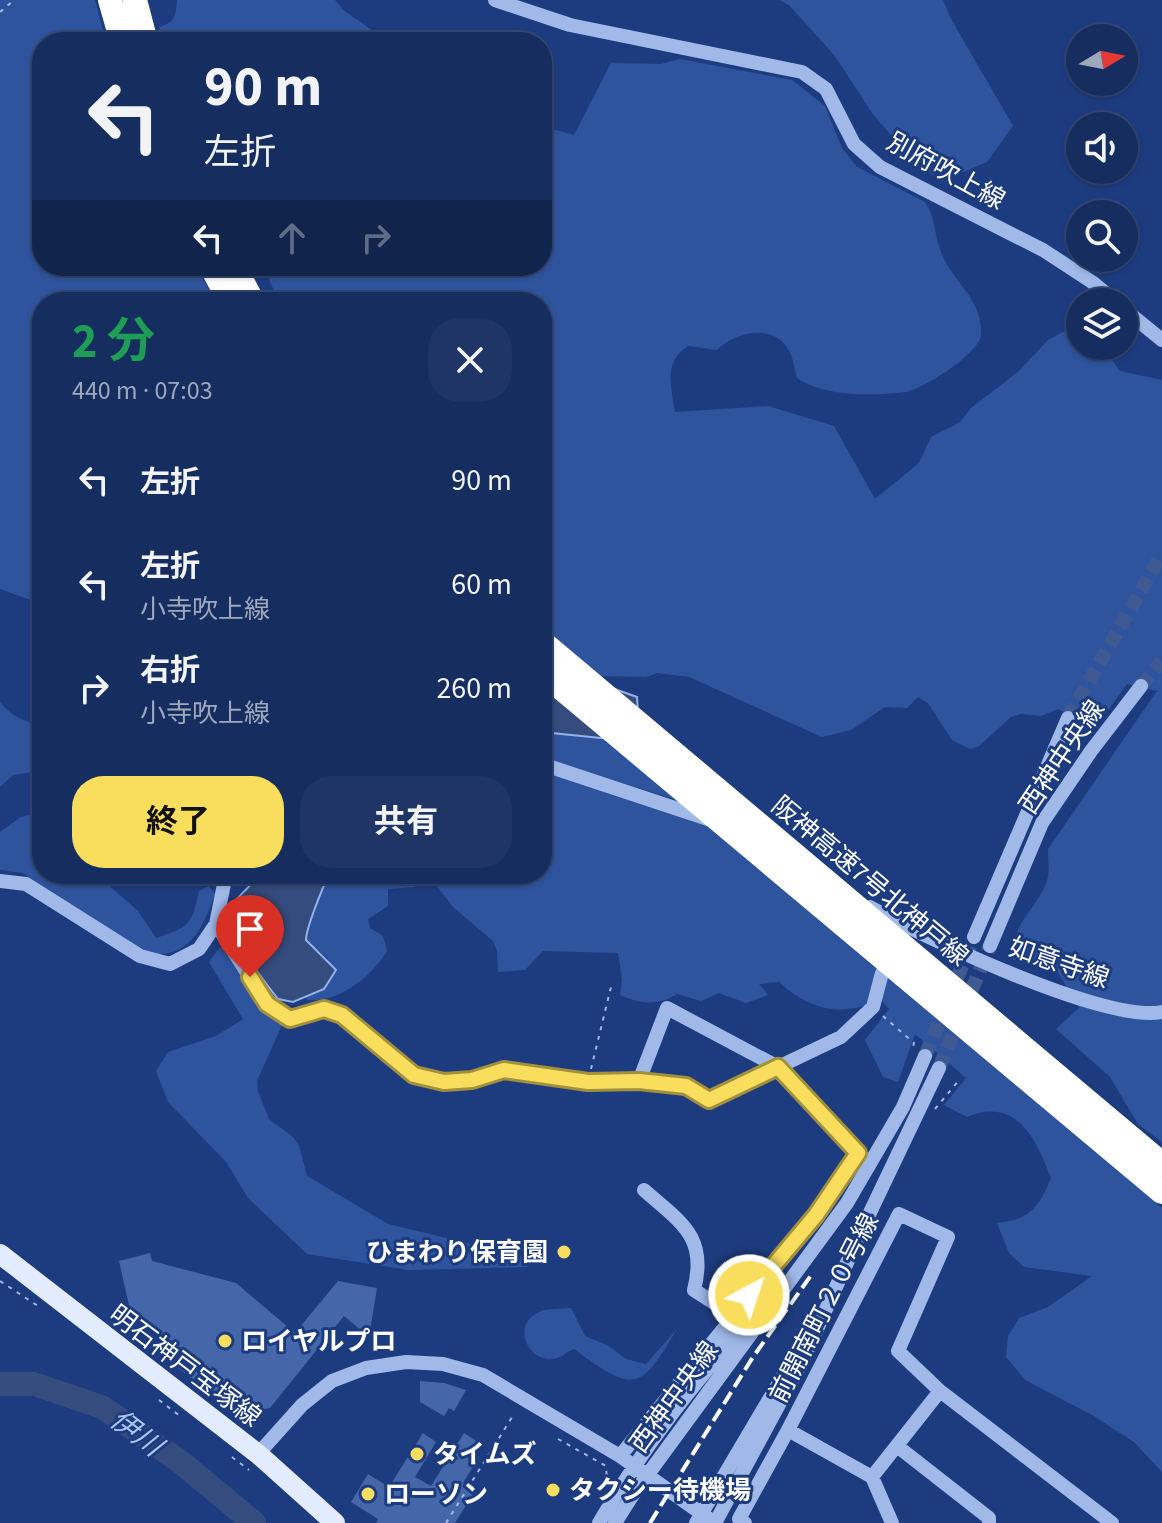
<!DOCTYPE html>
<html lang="ja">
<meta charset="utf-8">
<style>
body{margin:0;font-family:"Source Sans 3","Noto Sans JP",sans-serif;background:#1f3566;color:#f1f3f6;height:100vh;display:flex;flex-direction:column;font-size:30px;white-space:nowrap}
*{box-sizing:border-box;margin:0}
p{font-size:26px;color:#9ea8bd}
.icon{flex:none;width:44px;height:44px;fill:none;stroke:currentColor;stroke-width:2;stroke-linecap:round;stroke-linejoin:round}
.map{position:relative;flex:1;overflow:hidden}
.sheet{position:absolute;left:32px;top:292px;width:520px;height:592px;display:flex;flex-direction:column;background:#162d60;border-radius:32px;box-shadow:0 2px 6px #0004,0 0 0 2px #354975}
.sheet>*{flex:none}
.hud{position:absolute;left:32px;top:32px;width:520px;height:244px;border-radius:32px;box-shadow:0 2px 6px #0004,0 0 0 2px #354975;background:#162d60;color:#f1f3f6;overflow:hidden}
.needle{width:52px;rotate:80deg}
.buttons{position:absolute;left:1066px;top:24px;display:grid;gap:16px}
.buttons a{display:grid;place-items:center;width:72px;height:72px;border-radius:50%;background:#162d60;box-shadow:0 2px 6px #0004,0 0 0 2px #354975;font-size:40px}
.pin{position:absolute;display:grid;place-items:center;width:68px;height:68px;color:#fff;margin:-82px -34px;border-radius:50% 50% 50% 0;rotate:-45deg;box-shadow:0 0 8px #0007}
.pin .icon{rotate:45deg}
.me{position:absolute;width:88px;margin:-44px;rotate:40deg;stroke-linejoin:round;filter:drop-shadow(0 0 6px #0008)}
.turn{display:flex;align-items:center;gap:28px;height:168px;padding:0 40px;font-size:36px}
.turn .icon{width:104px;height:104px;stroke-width:2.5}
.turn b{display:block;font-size:56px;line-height:68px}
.lanes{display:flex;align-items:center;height:76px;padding:0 40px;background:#0003;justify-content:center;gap:40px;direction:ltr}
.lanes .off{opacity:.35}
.round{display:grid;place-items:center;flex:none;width:84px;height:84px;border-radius:32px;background:#1f3566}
.overview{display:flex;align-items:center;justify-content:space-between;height:136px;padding:0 40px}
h1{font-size:48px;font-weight:700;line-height:60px;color:#1e9e55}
.button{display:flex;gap:16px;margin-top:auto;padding:16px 40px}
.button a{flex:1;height:92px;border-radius:32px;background:#f9de5e;color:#111;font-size:32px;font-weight:700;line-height:92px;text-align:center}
.button a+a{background:#1f3566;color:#f1f3f6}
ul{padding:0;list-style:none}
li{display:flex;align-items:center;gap:24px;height:104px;padding:0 40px}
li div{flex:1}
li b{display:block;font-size:30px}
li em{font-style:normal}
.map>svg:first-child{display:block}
.green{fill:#2f549e}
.water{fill:#354c7e;stroke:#93b2eb;stroke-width:2}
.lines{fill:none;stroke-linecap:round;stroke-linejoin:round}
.river{stroke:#354c7e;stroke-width:24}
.building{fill:#4566a9}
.minor-tunnel{stroke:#3f5993;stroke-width:14;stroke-dasharray:14 7;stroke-linecap:butt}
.path{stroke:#a0b9e9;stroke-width:2;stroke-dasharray:4 6;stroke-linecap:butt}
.minor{stroke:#a0b9e9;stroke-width:14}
.major{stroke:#e3ebfe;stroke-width:20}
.highway{stroke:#fff;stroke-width:24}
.rail{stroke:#fff;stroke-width:4;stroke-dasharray:14 6;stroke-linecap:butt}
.route-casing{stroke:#a2903d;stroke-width:20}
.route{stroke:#f9de5e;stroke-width:14}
.poi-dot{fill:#f9de5e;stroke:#1d3c80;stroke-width:3}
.labels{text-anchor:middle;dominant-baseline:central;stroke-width:6;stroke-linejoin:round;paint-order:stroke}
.street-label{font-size:26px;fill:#fff;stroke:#1d3c80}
.poi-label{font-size:26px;font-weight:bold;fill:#fff;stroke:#1d3c80;text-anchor:start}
.water-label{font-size:28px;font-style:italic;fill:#acc3f1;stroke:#1d3c80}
</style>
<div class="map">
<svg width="1162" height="1523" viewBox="0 0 1162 1523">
<rect width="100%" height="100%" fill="#1d3c80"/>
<path class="green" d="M0 0H95L106 42H42V266H196L215 302H42V604L0 589Z
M177 0H335L343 10 389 42H164L159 27C175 23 176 15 177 0Z
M780 0H943L951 19 1013 126 987 162 942 181 912 160 872 113 835 56 789 5Z
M680 59 792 80 825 106 842 148 857 167 925 202C935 216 934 233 940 249 950 281 983 297 981 335 980 353 922 390 905 392 874 396 824 397 797 378 794 368 793 355 787 347 771 323 733 333 717 350L688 346C663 362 671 386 675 412L768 406 834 426 875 499 919 463 931 437 960 422 971 408 1019 371 1048 340 1080 323V346H1102L1120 371 1162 380V1142L1138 1124 1110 1077 1056 1029 1079 1008 1059 974 1042 958 1033 961 1013 960C1011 921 1037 910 1047 881 1050 872 1048 858 1048 849L1157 691 1127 684 1096 727 1058 709 1041 716 1021 714 1011 717 979 746 970 749 952 740 928 703 918 697 907 708 885 707 851 730 822 737 689 677 657 673 646 677 599 676 552 635 551 626 542 615V302H362C335 284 307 302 279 302L263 266H542V126L574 135 611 63 661 64Z
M0 702C11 716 24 722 42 725V771L13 775 0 787Z
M542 732 601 738 680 801 542 758Z
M542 771 705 824 924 1005 1162 1208V1472L1135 1443 1094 1416 1025 1380 1006 1357 1008 1336 1019 1318 1048 1307 1092 1276 1024 1267 1009 1253 997 1223C1030 1219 1038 1209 1051 1178 1036 1138 1016 1096 967 1117L944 1105 966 1078 915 1034 898 1082 883 1077 865 1040 889 1009 881 1000C842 1017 810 1011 779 982L759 984 768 995 746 1003 719 993 701 1001 677 994C658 1006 640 1004 620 995L622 979 618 953 543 951 525 970 498 972 497 951 493 941 453 907 437 886 422 881 414 887 388 889V906L368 919 370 928 383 936 387 951C371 977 339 1003 307 1000L305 996 324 989 327 958 306 940C306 928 322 888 329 874H542Z
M42 812V874H96L138 911 156 938C190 927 191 926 199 891L209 886 215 894C201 932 189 960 143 953L23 873 0 870V832L21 817Z
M220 947 228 952 265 1013 282 1025 257 1081 258 1091 269 1119 293 1137 299 1146 307 1176 388 1224 529 1258 528 1267 409 1270 307 1254 248 1198 227 1163 168 1102 156 1071 168 1052 216 1036 243 1019 209 962Z
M571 1308 585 1336 609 1346 626 1359 646 1364 677 1329C640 1392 634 1393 574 1349 567 1351 564 1356 557 1358 532 1366 508 1327 539 1312 547 1308 562 1309 571 1308Z"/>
<path class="water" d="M542 623 547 627 546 645 590 680 637 697 640 742 542 732Z
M261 874H329C323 887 306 928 306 940L336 970 324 989 293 1002 278 999C251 964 237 950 231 905Z"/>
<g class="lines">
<path class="river" d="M0 1384H34L102 1407 182 1463 254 1523"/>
</g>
<path class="building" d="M150 1253 152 1261 236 1283 295 1333 338 1281 377 1288 369 1337 344 1316 270 1408 235 1413 166 1358 172 1348 131 1314 119 1261Z
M420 1381 444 1383 466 1390 454 1411 449 1408 444 1416 420 1402Z
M423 1433 436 1442 415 1477 431 1486 464 1433 479 1443 473 1453 479 1457 463 1483 475 1491 455 1523H376L378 1519 351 1502 368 1474 389 1487Z"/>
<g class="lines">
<path class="minor-tunnel" d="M1141 686 1162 661
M1068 718 1162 554
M925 1056 974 937
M939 1068 990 946"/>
<path class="path" d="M0 12 14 0
M883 1016 914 1043 913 1047
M591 1069 611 987
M935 1109 960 1079
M0 1281 38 1306
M159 1400 180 1416
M558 1439 606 1466 607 1481
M232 1457 249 1470
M446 1523 514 1414"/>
<path class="minor" d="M495 0 570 25 802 72 826 89 854 144 880 167 1043 250 1092 282 1116 302
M1124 309 1162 340
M542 764 708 819
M0 881 26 884 140 956 170 964 199 949 216 924 226 874
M870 907C925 938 1105 1023 1162 1012
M216 924 267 1004 290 1019 324 1009 342 1015 414 1075 444 1082 472 1080 504 1070 588 1082 639 1081 686 1086 709 1100 841 1037 873 1007 882 973
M974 937 1068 718
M990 946 1042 823 1091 751 1141 686
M644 1190C680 1222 708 1236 694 1290L733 1315
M865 1223 939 1068
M788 1430 872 1477 892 1523
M897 1446 989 1518V1523
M258 1454 302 1405 332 1381 366 1368 406 1362 443 1364 483 1375 620 1456 715 1523 803 1360 869 1214
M620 1456 816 1215 858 1153 778 1067 667 1008 639 1081
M872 1477 940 1391
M599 1523C642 1448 695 1382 752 1317
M615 1523 632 1496 847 1203 903 1107 925 1056
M696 1523 796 1354
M745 1523 739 1519 788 1430 899 1214 948 1237 898 1351 940 1391 1112 1523"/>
<path class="major" d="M0 1254 258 1454 335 1523"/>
<path class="highway" d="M110 0 122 42
M135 0 146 42
M211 266 230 302
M234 266 253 302
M542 642 1162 1164
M542 672 1162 1192"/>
<path class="rail" d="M650 1523 753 1357 812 1274"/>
</g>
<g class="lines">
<defs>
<path id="route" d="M250 977 267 1004 290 1019 324 1009 342 1015 414 1075 444 1082 472 1080 504 1070 588 1082 639 1081 686 1086 709 1100 778 1067 858 1153 816 1215 749 1295"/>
</defs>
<use href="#route" class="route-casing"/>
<use href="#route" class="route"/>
</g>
<g class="poi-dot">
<circle cx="564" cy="1252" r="8"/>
<circle cx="225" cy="1341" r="8"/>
<circle cx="417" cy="1454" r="8"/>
<circle cx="553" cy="1490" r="8"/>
<circle cx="368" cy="1494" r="8"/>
</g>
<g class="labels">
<g class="street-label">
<text transform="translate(946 171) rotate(29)">別府吹上線</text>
<text transform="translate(1062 757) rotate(-56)">西神中央線</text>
<text transform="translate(870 881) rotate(40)">阪神高速7号北神戸線</text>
<text transform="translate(1059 963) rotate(19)">如意寺線</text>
<text transform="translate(824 1308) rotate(-63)">前開南町２０号線</text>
<text transform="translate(185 1366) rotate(37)">明石神戸宝塚線</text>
<text transform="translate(674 1397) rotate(-54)">西神中央線</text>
</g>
<g class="poi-label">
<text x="548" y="1252" text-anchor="end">ひまわり保育園</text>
<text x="241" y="1341">ロイヤルプロ</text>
<text x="433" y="1454">タイムズ</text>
<text x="569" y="1490">タクシー待機場</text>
<text x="384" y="1494">ローソン</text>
</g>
<g class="water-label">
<text transform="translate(136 1433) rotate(37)">伊川</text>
</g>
</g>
</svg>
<div class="buttons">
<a><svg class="needle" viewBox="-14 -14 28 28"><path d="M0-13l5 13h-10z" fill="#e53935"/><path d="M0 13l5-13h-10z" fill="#9ea8bd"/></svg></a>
<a><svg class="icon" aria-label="sound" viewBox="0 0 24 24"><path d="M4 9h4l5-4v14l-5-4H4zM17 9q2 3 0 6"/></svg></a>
<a><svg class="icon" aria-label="search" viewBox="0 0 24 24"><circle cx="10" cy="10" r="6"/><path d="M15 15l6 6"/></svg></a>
<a><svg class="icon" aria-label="layers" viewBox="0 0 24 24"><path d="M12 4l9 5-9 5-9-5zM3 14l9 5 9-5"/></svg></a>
</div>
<div class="pin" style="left:250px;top:977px;background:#d93025"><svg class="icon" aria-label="arrive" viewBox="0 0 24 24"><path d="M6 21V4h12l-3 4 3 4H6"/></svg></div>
<svg class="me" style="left:749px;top:1295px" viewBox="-20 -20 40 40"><circle r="17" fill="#f9de5e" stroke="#fff" stroke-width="3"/><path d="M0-11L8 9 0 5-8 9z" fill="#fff"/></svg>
<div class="hud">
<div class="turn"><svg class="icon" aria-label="left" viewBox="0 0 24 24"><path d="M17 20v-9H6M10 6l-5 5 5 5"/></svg><div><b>90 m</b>左折</div></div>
<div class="lanes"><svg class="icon" aria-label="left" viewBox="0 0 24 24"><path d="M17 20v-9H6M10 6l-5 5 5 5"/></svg><svg class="icon off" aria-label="ahead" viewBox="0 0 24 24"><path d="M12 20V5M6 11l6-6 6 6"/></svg><svg class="icon off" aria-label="right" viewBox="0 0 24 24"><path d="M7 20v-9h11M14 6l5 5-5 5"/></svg></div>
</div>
<section class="sheet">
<div class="overview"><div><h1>2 分</h1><p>440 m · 07:03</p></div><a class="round"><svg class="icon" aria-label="close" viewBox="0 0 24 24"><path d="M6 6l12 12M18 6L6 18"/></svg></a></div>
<ul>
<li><svg class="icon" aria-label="left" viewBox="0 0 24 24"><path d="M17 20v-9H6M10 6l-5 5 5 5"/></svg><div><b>左折</b></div><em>90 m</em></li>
<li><svg class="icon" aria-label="left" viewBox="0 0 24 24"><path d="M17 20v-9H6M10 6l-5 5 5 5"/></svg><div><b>左折</b><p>小寺吹上線</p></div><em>60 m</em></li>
<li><svg class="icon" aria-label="right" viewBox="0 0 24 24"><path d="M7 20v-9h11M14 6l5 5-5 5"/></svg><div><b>右折</b><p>小寺吹上線</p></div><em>260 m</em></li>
</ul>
<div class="button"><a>終了</a><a>共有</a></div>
</section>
</div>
